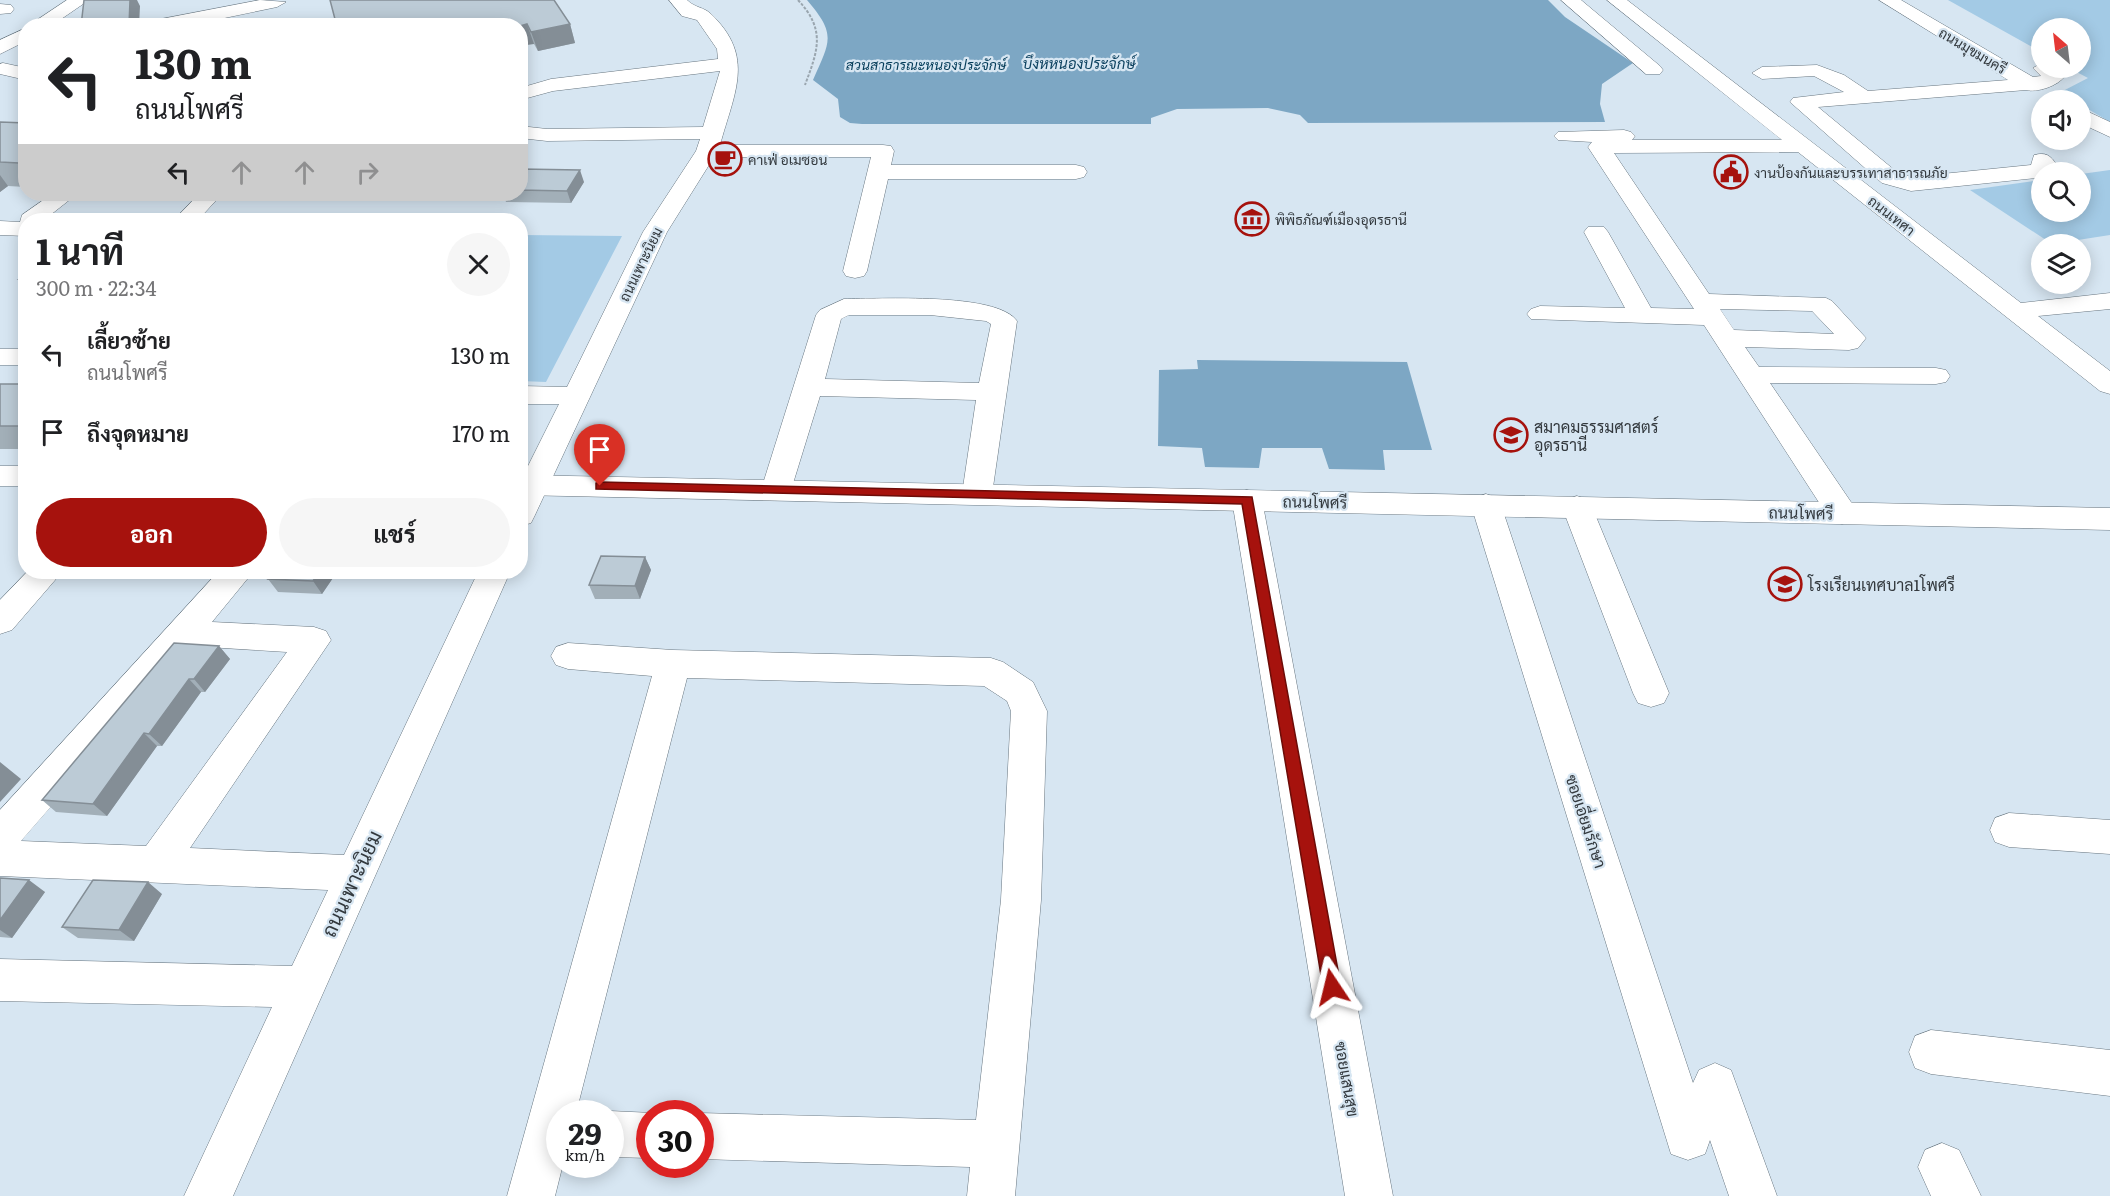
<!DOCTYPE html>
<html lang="th">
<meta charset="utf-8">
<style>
body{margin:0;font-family:Literata,Sarabun,serif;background:#f6f6f6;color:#202124;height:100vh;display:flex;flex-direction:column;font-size:22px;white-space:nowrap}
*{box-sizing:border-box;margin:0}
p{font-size:20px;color:#757577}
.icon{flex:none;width:33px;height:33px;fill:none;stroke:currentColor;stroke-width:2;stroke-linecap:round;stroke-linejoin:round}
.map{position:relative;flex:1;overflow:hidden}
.panel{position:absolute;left:18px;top:213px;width:510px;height:366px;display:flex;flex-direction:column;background:#fff;border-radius:24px;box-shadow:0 3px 15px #0003}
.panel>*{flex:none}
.top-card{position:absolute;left:18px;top:18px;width:510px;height:183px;border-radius:24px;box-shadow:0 3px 15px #0003;background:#fff;color:#202124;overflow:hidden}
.needle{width:39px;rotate:332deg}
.buttons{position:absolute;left:2031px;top:18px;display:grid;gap:12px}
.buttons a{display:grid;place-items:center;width:60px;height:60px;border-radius:50%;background:#fff;box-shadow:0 3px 15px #0003;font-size:30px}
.speed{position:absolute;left:546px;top:1100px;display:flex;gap:12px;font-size:30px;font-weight:700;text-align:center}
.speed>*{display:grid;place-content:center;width:78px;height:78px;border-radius:50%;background:#fff;box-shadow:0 3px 15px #0003;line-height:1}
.speed small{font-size:15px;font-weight:400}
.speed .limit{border:9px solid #d22;background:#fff;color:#111}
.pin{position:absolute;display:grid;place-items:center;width:51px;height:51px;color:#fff;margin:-62px -26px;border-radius:50% 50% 50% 0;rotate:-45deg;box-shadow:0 0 6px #0007}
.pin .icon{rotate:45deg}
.me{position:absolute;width:66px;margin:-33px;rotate:350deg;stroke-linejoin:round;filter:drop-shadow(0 0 4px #0008)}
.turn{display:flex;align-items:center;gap:21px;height:126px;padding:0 18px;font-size:27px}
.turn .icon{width:78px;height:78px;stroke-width:2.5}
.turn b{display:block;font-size:42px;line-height:51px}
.lanes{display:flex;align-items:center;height:57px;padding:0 18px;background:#0003;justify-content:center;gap:30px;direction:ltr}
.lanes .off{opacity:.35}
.round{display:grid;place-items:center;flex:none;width:63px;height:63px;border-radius:32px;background:#f6f6f6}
.overview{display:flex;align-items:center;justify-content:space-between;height:102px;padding:0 18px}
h1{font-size:36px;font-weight:700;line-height:45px}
.button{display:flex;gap:12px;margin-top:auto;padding:12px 18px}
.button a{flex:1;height:69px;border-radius:36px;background:#a6120d;color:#fff;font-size:24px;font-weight:700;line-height:69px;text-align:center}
.button a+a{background:#f6f6f6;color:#202124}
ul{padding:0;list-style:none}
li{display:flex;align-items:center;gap:18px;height:78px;padding:0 18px}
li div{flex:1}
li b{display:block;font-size:22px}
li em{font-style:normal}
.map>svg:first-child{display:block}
.green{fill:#a3cae5}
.water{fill:#7da7c4}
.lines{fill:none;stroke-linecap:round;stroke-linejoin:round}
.minor-casing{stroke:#687680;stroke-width:1}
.major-casing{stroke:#687680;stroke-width:1}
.path{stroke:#9aa6af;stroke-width:2;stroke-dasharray:3 1.5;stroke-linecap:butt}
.minor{fill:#fff;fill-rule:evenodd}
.major{fill:#fff;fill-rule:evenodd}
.wall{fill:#a2afb8}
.shaded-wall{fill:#848e96}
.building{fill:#bccbd6;stroke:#848e96;stroke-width:1.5}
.route{fill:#a6120d;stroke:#6c0c08;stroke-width:1.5}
.labels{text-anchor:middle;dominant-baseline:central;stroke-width:4.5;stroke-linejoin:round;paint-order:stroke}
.far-street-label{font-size:14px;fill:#33393e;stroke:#d7e6f2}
.far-park-label{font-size:14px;font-style:italic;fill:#033b58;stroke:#d7e6f2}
.far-poi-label{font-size:14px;fill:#33393e;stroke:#d7e6f2;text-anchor:start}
.far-water-label{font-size:15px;font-style:italic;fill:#0f4361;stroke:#d7e6f2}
.poi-label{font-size:16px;fill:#33393e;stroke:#d7e6f2;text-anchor:start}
.street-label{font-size:16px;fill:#33393e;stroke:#d7e6f2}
.near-street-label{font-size:20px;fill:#33393e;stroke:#d7e6f2}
</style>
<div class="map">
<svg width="2110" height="1196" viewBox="0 0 2110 1196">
<rect width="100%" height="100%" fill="#d7e6f2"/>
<path class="green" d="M1948 0H2110V122L2081 105 2080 100H2073L2059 93 2088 78 2069 68H2080V28H2042L2041 52Z
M2110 170V235L2052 244 1970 190 2041 180 2042 212H2080L2081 174Z
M521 235 622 236 546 382 521 381Z"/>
<path class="water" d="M807 0H1548L1565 17 1633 63 1602 84 1600 104 1605 122 1308 123 1300 115 1268 108 1177 109 1151 118V124H862L850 123 840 117 838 99 813 80C830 41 837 35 807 0Z
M1197 360 1407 362 1432 450H1383L1385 470 1329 469 1322 448H1262L1259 468 1205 467 1202 448 1158 446 1159 370 1198 369Z"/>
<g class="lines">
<defs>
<path id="minor" d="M67 0H89L51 26H28Z
M260 0 286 2 277 7 186 26H147L156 20Z
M669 0H687C695 8 704 7 711 14 756 57 734 93 720 145H883L891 146 894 151 891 165H1076L1084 167 1087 172 1084 177 1076 179H888L867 271 864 276 855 278 846 276 843 271 871 157H714L667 232 535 515 531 523 520 526V482L559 404H520V386L567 387 643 232 696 151 700 139 547 141 520 138V126L547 129 703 127 720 71 553 91 520 100V88L551 79 718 59 717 49 697 20 682 16Z
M1561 0H1581L1660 66 1663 70 1660 74H1646Z
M1607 0H1627L2021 303 2110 293V309L2038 316 2110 371V394L2100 391 1798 152 1614 153 1709 294 1826 298 1832 301 1866 338 1858 348 1849 350 1745 347 1759 367 1936 368 1946 370 1950 376 1946 382 1936 384 1770 383 1853 505 1857 513 1853 521 1842 524 1831 521 1704 325 1531 319 1527 314 1531 309 1540 306 1625 308 1584 232 1588 227H1604L1608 232 1651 308 1694 309 1588 147 1592 142 1558 140 1554 136 1558 132 1624 130 1631 132 1635 136 1632 140H1782ZM1720 309 1812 311 1834 334 1734 330Z
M1879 0H1901L2033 77 2041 76 2033 68 2042 63V68H2055L2065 76C2058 86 2037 93 2026 90L1818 107 1898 173 1912 177 2031 165 2034 155C2046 152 2050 155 2057 165L2054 170 2042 172V176L2036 178 1911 191 1882 183 1790 102 1793 98 1844 92 1814 76 1762 79 1752 73 1762 67 1817 65 1844 75 1868 91 2008 80Z
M0 4 11 5 14 9 11 13 0 14Z
M26 28V41L0 54V40Z
M3 63 26 68V80L0 74V64Z
M2080 108 2110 122V137L2080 123Z
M52 194H77L44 220H26V236L0 235V221L20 222 22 215Z
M199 194H222L198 220H174Z
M844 299C879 299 997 292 1017 321L992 494 988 501 977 504 966 501 962 494 976 400 820 396 791 490 787 497 776 500 765 497 761 490 816 315 820 310ZM849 315H930L986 321 991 324 979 383 825 379 841 319Z
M0 349H26V365H0Z
M1247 490 1258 493 1262 500 1393 1196H1345L1232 500 1236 493Z
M1486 494 1497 498 1501 505 1693 1083 1699 1070 1715 1063 1731 1070 1777 1196H1729L1710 1140 1705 1154 1688 1160 1671 1154 1471 505 1475 498Z
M1577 496 1588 500 1592 507 1669 693 1664 703 1651 707 1638 703 1633 693 1562 507 1566 500Z
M27 572H62L12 630 0 634V600Z
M218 572H253L212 622 314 627 326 631 331 640 190 848 344 855 478 572H510L233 1196H184L272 1007 0 1001V959L292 966 328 890 0 876V810ZM191 646 287 652 146 846 21 841Z
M568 643 673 650 991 658 1003 662 1033 682 1047 711 1041 900 1015 1196H967L970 1167 700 1159 699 1113 976 1120 1001 900 1011 711 1007 701 984 686 687 678 576 1113H560V1164H563L555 1196H507L652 676 568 669 556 665 551 656 556 647Z
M2009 813 2110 820V854L2009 847 1995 842 1990 830 1995 818Z
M1931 1030 2110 1050V1096L1931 1074 1915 1068 1909 1052 1915 1036Z
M610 1111 653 1113H650V1158L610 1157V1113H604Z
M1942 1143 1959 1150 1981 1196H1931L1918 1167 1925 1150Z"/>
<path id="major" d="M0 466H26V486H0Z
M520 475 2110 508V530L520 495Z"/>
</defs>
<use href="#minor" class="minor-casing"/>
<use href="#major" class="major-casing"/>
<path class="path" d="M798 0C826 30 818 50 805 85"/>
<use href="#minor" class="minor"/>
<use href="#major" class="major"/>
</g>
<path class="wall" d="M336 23 570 24 575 43 538 51 534 44Z
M0 122 26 123V187L8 186 0 192Z
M520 169 584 182 571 203 506 202 503 194H520Z
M26 274V288L19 279Z
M0 384H26V449H0Z
M645 557 651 570 640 599H595L589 585Z
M274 572H337L322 594 278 592 268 579Z
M219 646 230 659 205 692H201L162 746H157L107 816 56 812 42 800Z
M0 878 45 892 12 938 0 937Z
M162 894 134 941 78 938 62 927Z"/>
<path class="shaded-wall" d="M130 0H137L140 6 139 26H129Z
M527 24 534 44 520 46V26Z
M570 24 575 43 538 51 531 32Z
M26 158V173L19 163Z
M580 170 584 182 571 203 567 191Z
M0 175 8 186 0 192Z
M645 557 651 570 640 599 635 586Z
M319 572H337L322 594 313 581Z
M219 646 230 659 205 692 194 679Z
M189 679 201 692 162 746 149 734Z
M144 733 157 746 107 816 93 804Z
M0 762 21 779 0 802Z
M29 880 45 892 12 938 0 930V920Z
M148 882 162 894 134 941 119 930Z"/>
<path class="building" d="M84 0H130L129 26H81Z
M330 0H554L570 24 531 32 527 24 520 26H320L336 23Z
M0 122 26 123V134L24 135H26V158L19 163 0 162Z
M520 169 580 170 567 191 520 190Z
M26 274V279H19Z
M0 384H26V426H0Z
M601 556 645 557 635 586 589 585Z
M274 572H319L313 581 268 579Z
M174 643 219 646 194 679H189L149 734 144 733 93 804 42 800Z
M0 878 29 880 0 920Z
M93 880 148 882 119 930 62 927Z"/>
<path class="route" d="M600 482 1252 497 1341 987 1339 993 1332 996 1326 993 1323 987 1242 504 596 489V483Z"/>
<defs>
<symbol id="cafe-ring" viewBox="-11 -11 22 22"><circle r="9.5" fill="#d7e6f2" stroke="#a6120d" stroke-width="1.5"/><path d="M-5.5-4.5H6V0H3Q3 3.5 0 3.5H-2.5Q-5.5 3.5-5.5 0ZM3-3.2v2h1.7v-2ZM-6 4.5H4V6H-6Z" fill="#a6120d"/></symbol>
<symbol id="civic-ring" viewBox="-11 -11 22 22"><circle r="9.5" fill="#d7e6f2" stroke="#a6120d" stroke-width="1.5"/><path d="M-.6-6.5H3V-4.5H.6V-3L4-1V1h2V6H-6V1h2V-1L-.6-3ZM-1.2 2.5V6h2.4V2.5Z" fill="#a6120d"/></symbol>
<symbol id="museum-ring" viewBox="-11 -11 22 22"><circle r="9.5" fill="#d7e6f2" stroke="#a6120d" stroke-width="1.5"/><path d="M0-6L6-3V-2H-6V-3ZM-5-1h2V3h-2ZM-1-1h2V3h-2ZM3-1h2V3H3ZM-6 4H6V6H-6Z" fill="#a6120d"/></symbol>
<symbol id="university-ring" viewBox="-11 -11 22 22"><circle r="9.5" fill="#d7e6f2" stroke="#a6120d" stroke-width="1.5"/><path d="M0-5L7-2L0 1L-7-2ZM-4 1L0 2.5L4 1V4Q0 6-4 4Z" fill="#a6120d"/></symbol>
<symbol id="school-ring" viewBox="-11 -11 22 22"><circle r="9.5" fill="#d7e6f2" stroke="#a6120d" stroke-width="1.5"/><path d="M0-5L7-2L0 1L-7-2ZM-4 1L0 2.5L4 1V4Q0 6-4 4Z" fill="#a6120d"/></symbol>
</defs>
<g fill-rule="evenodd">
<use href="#cafe-ring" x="706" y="140" width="38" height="38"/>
<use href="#civic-ring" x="1712" y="153" width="38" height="38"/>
<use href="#museum-ring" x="1233" y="200" width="38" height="38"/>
<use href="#university-ring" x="1492" y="416" width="38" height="38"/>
<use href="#school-ring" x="1766" y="565" width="38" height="38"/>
</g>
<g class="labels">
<g class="far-street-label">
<text transform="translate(1973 50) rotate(31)">ถนนมุขมนครี</text>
<text transform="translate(1892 215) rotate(38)">ถนนเทศา</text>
<text transform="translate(640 264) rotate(-64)">ถนนเพาะนิยม</text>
</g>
<g class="far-park-label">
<text x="926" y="64">สวนสาธารณะหนองประจักษ์</text>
</g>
<g class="far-poi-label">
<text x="748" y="159">คาเฟ่ อเมซอน</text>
<text x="1754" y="172">งานป้องกันและบรรเทาสาธารณภัย</text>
<text x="1275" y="219">พิพิธภัณฑ์เมืองอุดรธานี</text>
</g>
<g class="far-water-label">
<text x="1079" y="62">บึงหหนองประจักษ์</text>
</g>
<g class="poi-label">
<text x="1534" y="426">สมาคมธรรมศาสตร์<tspan x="1534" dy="18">อุดรธานี</tspan></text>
<text x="1808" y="584">โรงเรียนเทศบาล1โพศรี</text>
</g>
<g class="street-label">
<text transform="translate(1315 501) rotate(1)">ถนนโพศรี</text>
<text transform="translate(1801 512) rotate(1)">ถนนโพศรี</text>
<text transform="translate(1587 821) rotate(72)">ซอยเอี่ยมรักษา</text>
<text transform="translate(1348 1079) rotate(80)">ซอยแสนสุข</text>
</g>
<g class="near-street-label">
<text transform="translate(350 883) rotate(-65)">ถนนเพาะนิยม</text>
</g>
</g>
</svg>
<div class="buttons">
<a><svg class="needle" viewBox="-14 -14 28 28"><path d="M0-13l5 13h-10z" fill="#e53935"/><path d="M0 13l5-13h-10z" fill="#757577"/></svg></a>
<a><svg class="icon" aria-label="sound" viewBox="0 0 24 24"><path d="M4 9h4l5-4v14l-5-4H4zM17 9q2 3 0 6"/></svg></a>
<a><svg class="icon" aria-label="search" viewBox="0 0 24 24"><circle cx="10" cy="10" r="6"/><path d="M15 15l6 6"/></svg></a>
<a><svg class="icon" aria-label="layers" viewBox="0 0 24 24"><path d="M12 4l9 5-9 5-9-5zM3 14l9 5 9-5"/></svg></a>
</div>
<div class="speed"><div>29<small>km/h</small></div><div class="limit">30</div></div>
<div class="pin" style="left:600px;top:486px;background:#d93025"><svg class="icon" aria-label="arrive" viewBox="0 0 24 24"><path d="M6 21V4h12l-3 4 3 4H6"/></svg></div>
<svg class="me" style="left:1332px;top:987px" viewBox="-20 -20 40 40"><path d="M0-17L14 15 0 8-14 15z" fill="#a6120d" stroke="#fff" stroke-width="4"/></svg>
<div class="top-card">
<div class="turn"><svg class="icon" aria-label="left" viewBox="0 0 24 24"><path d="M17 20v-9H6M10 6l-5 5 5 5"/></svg><div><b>130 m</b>ถนนโพศรี</div></div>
<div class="lanes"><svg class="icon" aria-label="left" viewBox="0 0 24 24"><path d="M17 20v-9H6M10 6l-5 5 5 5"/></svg><svg class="icon off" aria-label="ahead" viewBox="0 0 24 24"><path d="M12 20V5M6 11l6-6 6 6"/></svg><svg class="icon off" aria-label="ahead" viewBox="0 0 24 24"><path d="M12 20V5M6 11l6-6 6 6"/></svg><svg class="icon off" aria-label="right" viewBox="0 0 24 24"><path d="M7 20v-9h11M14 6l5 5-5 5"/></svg></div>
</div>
<section class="panel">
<div class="overview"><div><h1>1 นาที</h1><p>300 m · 22:34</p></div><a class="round"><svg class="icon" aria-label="close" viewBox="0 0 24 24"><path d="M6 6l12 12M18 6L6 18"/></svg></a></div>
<ul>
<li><svg class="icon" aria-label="left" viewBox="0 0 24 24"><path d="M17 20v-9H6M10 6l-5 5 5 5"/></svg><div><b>เลี้ยวซ้าย</b><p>ถนนโพศรี</p></div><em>130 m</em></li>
<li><svg class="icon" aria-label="arrive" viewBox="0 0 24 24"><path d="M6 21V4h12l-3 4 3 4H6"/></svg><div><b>ถึงจุดหมาย</b></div><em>170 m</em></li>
</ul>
<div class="button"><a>ออก</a><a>แชร์</a></div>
</section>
</div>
